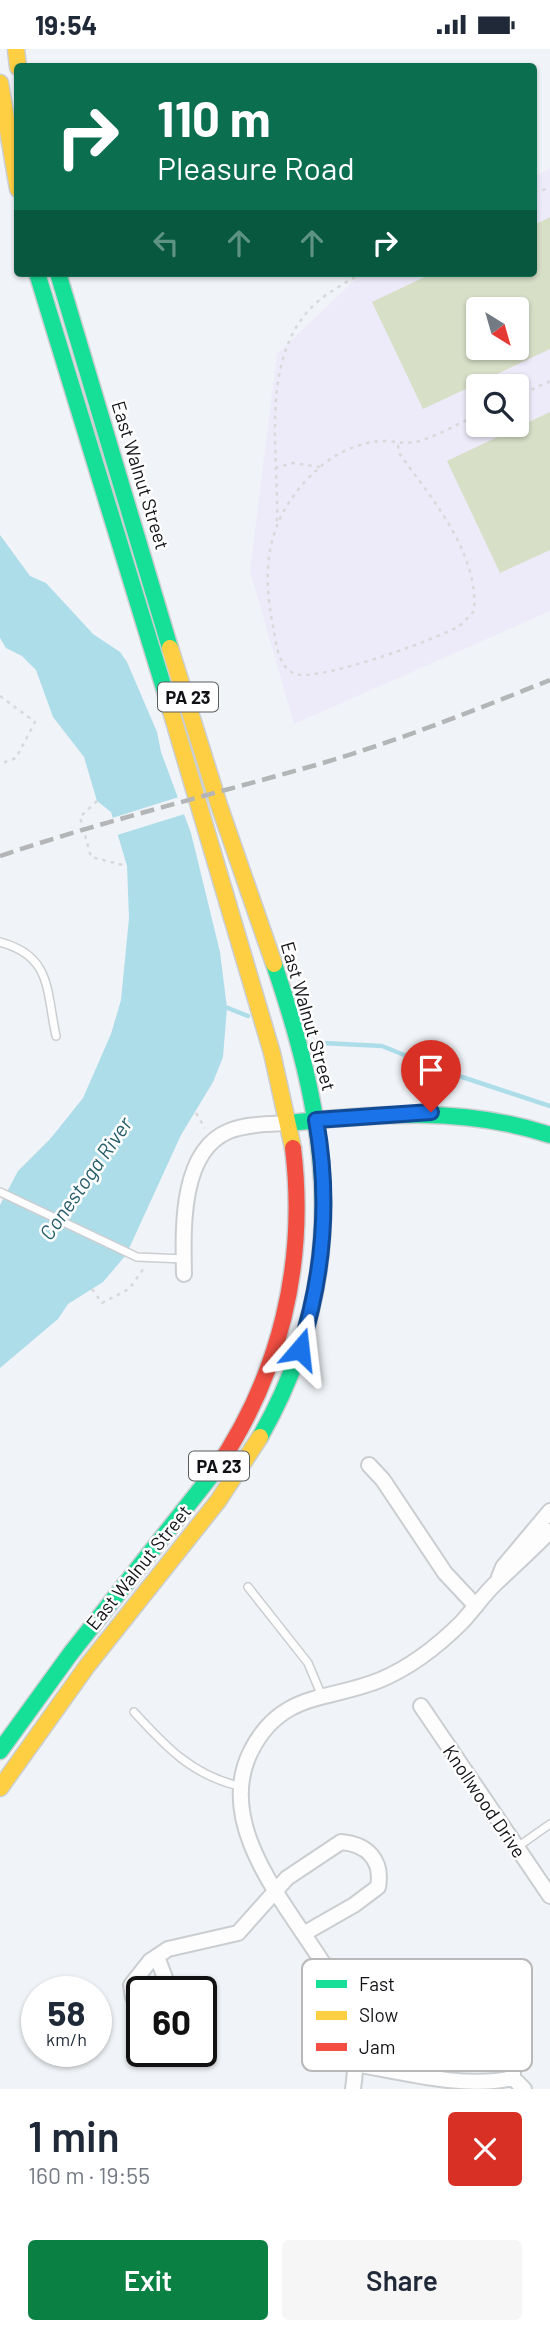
<!DOCTYPE html>
<meta charset="utf-8">
<style>
body{margin:0;font-family:Barlow,sans-serif;background:#f6f6f7;color:#1f2937;height:100vh;display:flex;flex-direction:column;font-size:26px;white-space:nowrap}
*{box-sizing:border-box;margin:0}
p{font-size:23px;color:#747a83}
.icon{flex:none;width:38px;height:38px;fill:none;stroke:currentColor;stroke-width:2;stroke-linecap:round;stroke-linejoin:round}
.map{position:relative;height:2040px;overflow:hidden}
.details{display:flex;flex-direction:column;background:#fff;flex:1}
.details>*{flex:none}
.guide{position:absolute;left:14px;top:14px;width:523px;height:214px;border-radius:7px;box-shadow:0 2px 5px #0004;background:#0b6e4f;color:#fff;overflow:hidden}
.needle{width:46px;rotate:143deg}
.controls{position:absolute;left:466px;top:248px;display:grid;gap:14px}
.controls a{display:grid;place-items:center;width:63px;height:63px;border-radius:7px;background:#fff;box-shadow:0 2px 5px #0004;font-size:35px}
.speed{position:absolute;left:21px;top:1927px;display:flex;gap:14px;font-size:35px;font-weight:700;text-align:center}
.speed>*{display:grid;place-content:center;width:91px;height:91px;border-radius:50%;background:#fff;box-shadow:0 2px 5px #0004;line-height:1}
.speed small{font-size:18px;font-weight:400}
.speed .limit{border:4px solid #111;border-radius:10px;background:#fff;color:#111}
.pin{position:absolute;display:grid;place-items:center;width:60px;height:60px;color:#fff;margin:-72px -30px;border-radius:50% 50% 50% 0;rotate:-45deg;box-shadow:0 0 7px #0007}
.pin .icon{rotate:45deg}
.me{position:absolute;width:77px;margin:-38px;rotate:17deg;stroke-linejoin:round;filter:drop-shadow(0 0 5px #0008)}
.turn{display:flex;align-items:center;gap:24px;height:147px;padding:0 28px;font-size:32px}
.turn .icon{width:91px;height:91px;stroke-width:2.5}
.turn b{display:block;font-size:49px;line-height:60px}
.lanes{display:flex;align-items:center;height:66px;padding:0 28px;background:#0003;justify-content:center;gap:35px;direction:ltr}
.lanes .off{opacity:.35}
.round{display:grid;place-items:center;flex:none;width:74px;height:74px;border-radius:7px;background:#f6f6f7}
.overview{display:flex;align-items:center;justify-content:space-between;height:119px;padding:0 28px}
h1{font-size:42px;font-weight:600;line-height:52px}
.action{display:flex;gap:14px;margin-top:auto;padding:14px 28px}
.action a{flex:1;height:80px;border-radius:7px;background:#0b8043;color:#fff;font-size:28px;font-weight:600;line-height:80px;text-align:center}
.action a+a{background:#f6f6f7;color:#1f2937}
.status{display:flex;justify-content:space-between;align-items:center;height:49px;padding:0 35px;background:#fff;direction:ltr}
.status svg{height:19px;fill:currentColor}
.map>svg:first-child{display:block}
.education{fill:#edebf9;fill-rule:evenodd}
.green{fill:#d7dfc7;fill-rule:evenodd}
.water{fill:#aeddea}
.pier{fill:#f0f3f7}
.lines{fill:none;stroke-linecap:round;stroke-linejoin:round}
.stream{stroke:#aeddea;stroke-width:4.5}
.lane-casing{stroke:#cbced1;stroke-width:10}
.street-casing{stroke:#cbced1;stroke-width:18}
.fast-casing{stroke:#cbced1;stroke-width:19}
.slow-casing{stroke:#cbced1;stroke-width:19}
.jam-casing{stroke:#cbced1;stroke-width:19}
.path{stroke:#d7d9da;stroke-width:2.5;stroke-dasharray:3.5 5;stroke-linecap:butt}
.lane{stroke:#fdfdfe;stroke-width:7}
.street{stroke:#fdfdfe;stroke-width:14}
.fast{stroke:#16e098;stroke-width:16}
.slow{stroke:#ffcf43;stroke-width:16}
.jam{stroke:#f24e42;stroke-width:16}
.rail{stroke:#b4b5b6;stroke-width:4.5;stroke-dasharray:14 7;stroke-linecap:butt}
.route-casing{stroke:#114b97;stroke-width:18}
.route{stroke:#1a73e8;stroke-width:12}
.labels{text-anchor:middle;dominant-baseline:central;stroke-width:5;stroke-linejoin:round;paint-order:stroke}
.shield{fill:#fff;stroke:#595a5c;stroke-width:2}
.shield-label{font-size:18px;font-weight:bold;fill:#121316}
.street-label{font-size:19px;fill:#121316;stroke:#fff}
.water-label{font-size:21px;font-style:italic;fill:#275e6a;stroke:#fff}
.key{fill:#fff;stroke:#b8b8b9;stroke-width:2}
.key-label{font-size:19px;fill:#121316}
</style>
<div class="status"><b>19:54</b><svg viewBox="0 0 49 12"><path d="M0 12V9h3v3zM5 12V6h3v6zM10 12V3h3v9zM15 12V0h3v12zM26 1h20v11H26zM47 4h2v5h-2z"/></svg></div>
<div class="map">
<svg width="550" height="2040" viewBox="0 0 550 2040">
<rect width="100%" height="100%" fill="#f0f3f7"/>
<path class="education" d="M550 119V562L294 675 250 522 277 305 362 224H534V128ZM478 261H516V299H478ZM478 338H516V376H478Z"/>
<path class="green" d="M550 168V300L423 360 372 253 433 224H534V176ZM478 261H516V299H478Z
M550 363V501L500 524 447 412Z"/>
<path class="water" d="M0 486 30 527 46 534 93 585 120 603 127 613 157 683 161 703 191 784 220 903 227 959 223 1008 213 1033 181 1086 126 1206 103 1233 68 1255 58 1270 0 1319V1156L18 1122 51 1089 83 1049 111 985 121 951 129 869 127 817 111 763 97 752 84 708 53 668 36 621 22 607 6 599 0 589Z"/>
<path class="pier" d="M182 747 188 764 114 787 109 770Z"/>
<g class="lines">
<path class="stream" d="M223 957 248 967
M322 994 382 997 444 1022 550 1057"/>
<defs>
<path id="lane" d="M0 893C52 907 46 941 56 987
M0 1143 137 1208 184 1210
M248 1538 308 1614 321 1645
M134 1663C166 1698 192 1726 239 1737
M516 1799 550 1775"/>
<path id="street" d="M184 1225C183 1180 180 1102 229 1082 247 1075 269 1075 288 1074
M369 1416 383 1431 445 1524 476 1557
M499 1528 503 1518 550 1462
M421 1657 550 1847
M157 1908 170 1942
M142 1955 133 1948 131 1936 150 1912 168 1900 238 1884 287 1829 341 1793C367 1795 383 1811 378 1838L354 1856 305 1884
M502 1990 513 2008V2029
M356 2015C405 2024 466 2040 513 2029L524 2040
M353 2040C357 2010 358 1980 345 1952 310 1878 208 1787 251 1702 281 1642 329 1652 380 1631 411 1618 439 1596 462 1573 474 1560 484 1545 497 1533 515 1516 533 1500 550 1482"/>
<path id="fast" d="M37 224 171 662
M58 224 170 599
M288 1074C378 1065 463 1057 550 1086
M260 1388C352 1227 331 1082 274 915
M0 1702 71 1604 214 1423"/>
<path id="slow" d="M16 0 18 18
M0 34 18 140
M170 599 219 756 274 915
M171 662 272 1004 293 1099
M0 1739 87 1617 218 1452 260 1388"/>
<path id="jam" d="M214 1423C280 1327 307 1215 293 1099"/>
</defs>
<use href="#lane" class="lane-casing"/>
<use href="#street" class="street-casing"/>
<use href="#fast" class="fast-casing"/>
<use href="#slow" class="slow-casing"/>
<use href="#jam" class="jam-casing"/>
<path class="path" d="M534 143 550 139
M516 348 550 332
M398 396 399 404C431 449 479 503 474 562 469 567 465 573 459 577 438 590 311 636 293 624 279 617 276 596 274 582 260 516 267 465 320 418 335 404 363 392 383 392 396 392 406 396 420 392 439 386 459 374 478 366
M275 419 293 414 320 418
M277 472C279 403 258 306 317 253 330 242 347 233 362 224
M0 647 35 673 16 709 0 715
M97 752 80 768 91 808 127 817
M196 1064 205 1079
M92 1240 102 1254 129 1240 144 1219"/>
<use href="#lane" class="lane"/>
<use href="#street" class="street"/>
<use href="#fast" class="fast"/>
<use href="#slow" class="slow"/>
<use href="#jam" class="jam"/>
<path class="rail" d="M0 807C104 772 210 746 316 716 395 693 473 662 550 631"/>
</g>
<g class="lines">
<defs>
<path id="route" d="M300 1300C324 1225 330 1149 316 1071L431 1063"/>
</defs>
<use href="#route" class="route-casing"/>
<use href="#route" class="route"/>
</g>
<g class="labels">
<g class="shield">
<rect x="158" y="633.5" width="60" height="29" rx="5"/>
<rect x="189" y="1402.5" width="60" height="29" rx="5"/>
</g>
<g class="shield-label">
<text x="188" y="648">PA 23</text>
<text x="219" y="1417">PA 23</text>
</g>
<g class="street-label">
<text transform="translate(141 426) rotate(73)">East Walnut Street</text>
<text transform="translate(309 967) rotate(74)">East Walnut Street</text>
<text transform="translate(138 1518) rotate(-51)">East Walnut Street</text>
<text transform="translate(485 1752) rotate(56)">Knollwood Drive</text>
</g>
<g class="water-label">
<text transform="translate(85 1129) rotate(-55)">Conestoga River</text>
</g>
</g>
<rect x="302" y="1910" width="230" height="112" rx="10" class="key"/>
<rect x="316" y="1931" width="31" height="8" fill="#16e098"/>
<rect x="316" y="1962" width="31" height="9" fill="#ffcf43"/>
<rect x="316" y="1994" width="31" height="8" fill="#f24e42"/>
<g class="key-label">
<text x="359" y="1942">Fast</text>
<text x="359" y="1973">Slow</text>
<text x="359" y="2005">Jam</text>
</g>
</svg>
<div class="controls">
<a><svg class="needle" viewBox="-14 -14 28 28"><path d="M0-13l5 13h-10z" fill="#e53935"/><path d="M0 13l5-13h-10z" fill="#747a83"/></svg></a>
<a><svg class="icon" aria-label="search" viewBox="0 0 24 24"><circle cx="10" cy="10" r="6"/><path d="M15 15l6 6"/></svg></a>
</div>
<div class="speed"><div>58<small>km/h</small></div><div class="limit">60</div></div>
<div class="pin" style="left:431px;top:1063px;background:#d93025"><svg class="icon" aria-label="arrive" viewBox="0 0 24 24"><path d="M6 21V4h12l-3 4 3 4H6"/></svg></div>
<svg class="me" style="left:300px;top:1300px" viewBox="-20 -20 40 40"><path d="M0-17L14 15 0 8-14 15z" fill="#1a73e8" stroke="#fff" stroke-width="4"/></svg>
<div class="guide">
<div class="turn"><svg class="icon" aria-label="right" viewBox="0 0 24 24"><path d="M7 20v-9h11M14 6l5 5-5 5"/></svg><div><b>110 m</b>Pleasure Road</div></div>
<div class="lanes"><svg class="icon off" aria-label="left" viewBox="0 0 24 24"><path d="M17 20v-9H6M10 6l-5 5 5 5"/></svg><svg class="icon off" aria-label="ahead" viewBox="0 0 24 24"><path d="M12 20V5M6 11l6-6 6 6"/></svg><svg class="icon off" aria-label="ahead" viewBox="0 0 24 24"><path d="M12 20V5M6 11l6-6 6 6"/></svg><svg class="icon" aria-label="right" viewBox="0 0 24 24"><path d="M7 20v-9h11M14 6l5 5-5 5"/></svg></div>
</div>
</div>
<section class="details">
<div class="overview"><div><h1>1 min</h1><p>160 m · 19:55</p></div><a class="round" style="background:#d93025;color:#fff"><svg class="icon" aria-label="close" viewBox="0 0 24 24"><path d="M6 6l12 12M18 6L6 18"/></svg></a></div>
<div class="action"><a>Exit</a><a>Share</a></div>
</section>
